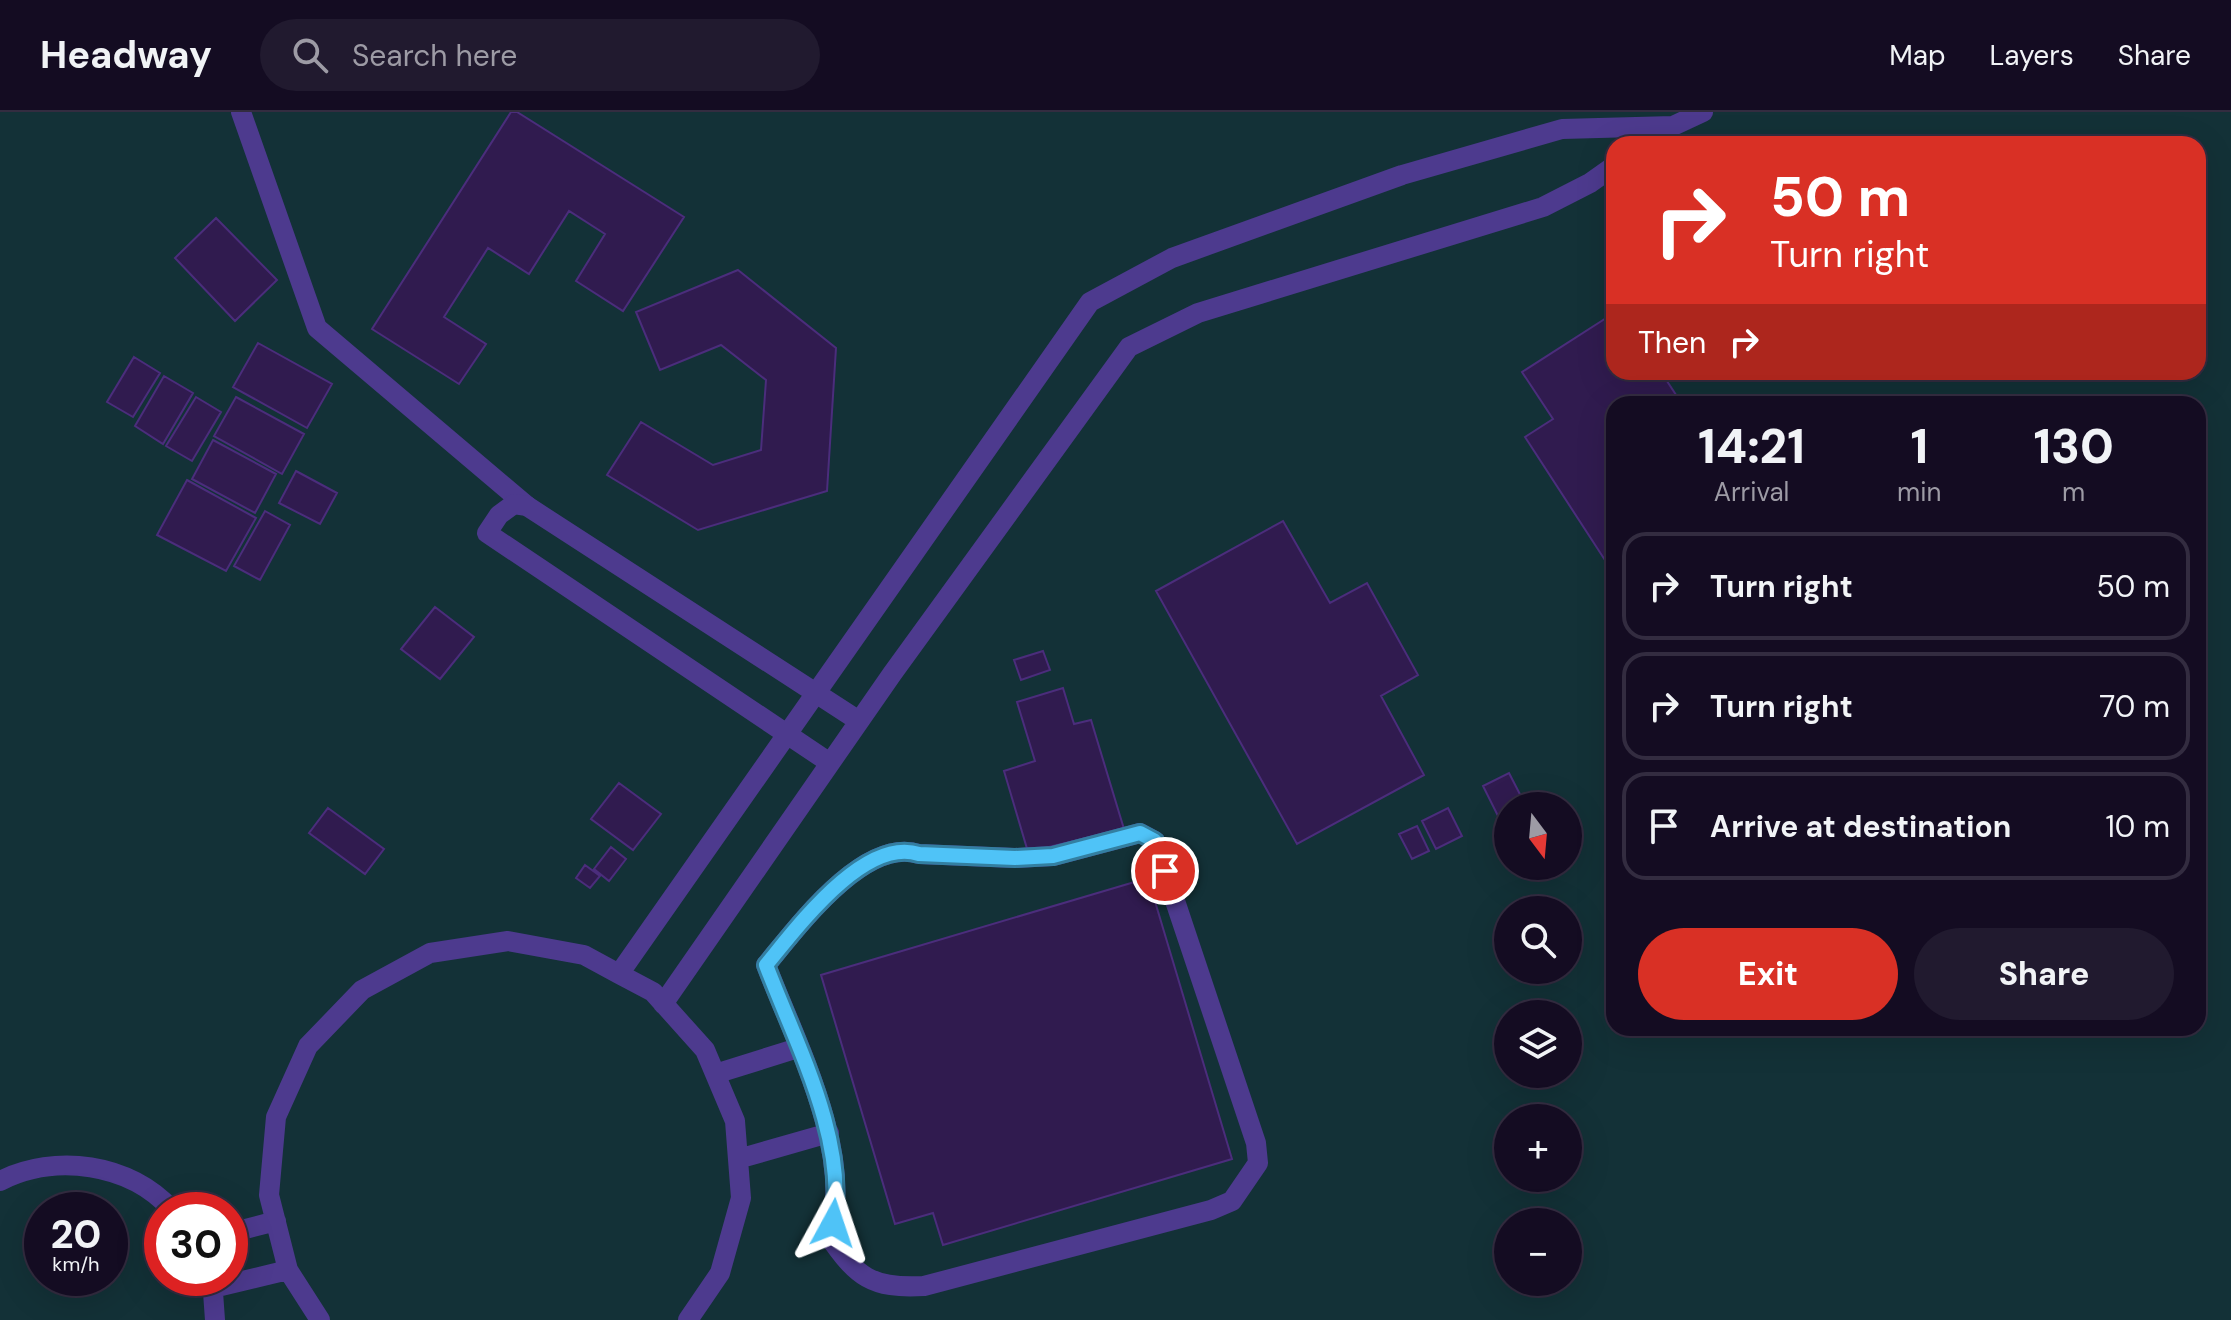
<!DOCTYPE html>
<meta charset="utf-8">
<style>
body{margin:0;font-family:"DM Sans",sans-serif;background:#211a2f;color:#f1f3f6;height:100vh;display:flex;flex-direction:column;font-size:30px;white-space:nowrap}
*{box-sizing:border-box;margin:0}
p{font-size:26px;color:#9d9ba5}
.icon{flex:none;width:44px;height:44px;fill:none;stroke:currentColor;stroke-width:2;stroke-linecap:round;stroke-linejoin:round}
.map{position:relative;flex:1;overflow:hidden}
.drawer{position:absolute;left:1606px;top:284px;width:600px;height:640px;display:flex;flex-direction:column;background:#140c22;border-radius:24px;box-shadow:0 8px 32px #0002,0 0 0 2px #332c40}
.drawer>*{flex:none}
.guide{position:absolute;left:1606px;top:24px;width:600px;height:244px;border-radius:24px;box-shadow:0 8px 32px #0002,0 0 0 2px #332c40;background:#d93025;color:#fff;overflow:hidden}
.needle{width:52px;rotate:164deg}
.controls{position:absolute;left:1494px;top:680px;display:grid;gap:16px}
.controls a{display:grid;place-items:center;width:88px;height:88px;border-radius:50%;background:#140c22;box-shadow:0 8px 32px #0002,0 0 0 2px #332c40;font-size:40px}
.speed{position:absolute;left:24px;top:1080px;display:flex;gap:16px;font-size:40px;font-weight:700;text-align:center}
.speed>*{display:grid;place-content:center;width:104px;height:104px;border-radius:50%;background:#140c22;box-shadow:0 8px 32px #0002,0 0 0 2px #332c40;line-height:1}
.speed small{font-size:20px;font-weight:400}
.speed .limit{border:12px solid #d22;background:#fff;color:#111}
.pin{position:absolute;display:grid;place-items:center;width:68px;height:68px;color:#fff;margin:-34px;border:4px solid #fff;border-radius:50%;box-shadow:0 2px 8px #0007}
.me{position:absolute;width:88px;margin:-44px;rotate:5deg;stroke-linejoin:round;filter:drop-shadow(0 0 6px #0008)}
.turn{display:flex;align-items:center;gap:28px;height:168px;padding:0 32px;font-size:36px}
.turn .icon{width:104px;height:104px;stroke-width:2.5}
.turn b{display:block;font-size:56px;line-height:68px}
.then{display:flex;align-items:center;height:76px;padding:0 32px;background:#0003;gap:16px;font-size:30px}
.eta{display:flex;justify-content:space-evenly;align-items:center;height:136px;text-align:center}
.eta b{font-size:48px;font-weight:800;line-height:56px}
.primary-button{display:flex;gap:16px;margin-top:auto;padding:16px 32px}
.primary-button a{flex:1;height:92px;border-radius:48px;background:#d93025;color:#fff;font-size:32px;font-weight:800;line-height:92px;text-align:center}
.primary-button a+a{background:#211a2f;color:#f1f3f6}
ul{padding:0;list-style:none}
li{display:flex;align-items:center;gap:24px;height:108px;margin:0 16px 12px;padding:0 16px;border:4px solid #332c40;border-radius:24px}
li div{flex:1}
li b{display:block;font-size:30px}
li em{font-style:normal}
header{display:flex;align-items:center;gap:48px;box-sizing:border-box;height:112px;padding:0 40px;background:#140c22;border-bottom:2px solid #332c40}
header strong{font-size:38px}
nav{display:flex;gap:44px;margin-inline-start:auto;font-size:28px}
.search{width:560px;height:72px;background:#211a2f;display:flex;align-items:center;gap:20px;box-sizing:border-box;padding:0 28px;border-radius:44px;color:#9d9ba5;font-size:30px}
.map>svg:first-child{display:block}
.green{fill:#133137;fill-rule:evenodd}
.building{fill:#301b4f;stroke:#4b2d7c;stroke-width:2}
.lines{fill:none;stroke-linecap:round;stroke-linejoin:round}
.lane{stroke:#4d3a8e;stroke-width:20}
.street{stroke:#4d3a8e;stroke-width:20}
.route-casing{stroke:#337fa1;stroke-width:20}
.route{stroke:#4fc3f7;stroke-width:14}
</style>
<header>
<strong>Headway</strong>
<div class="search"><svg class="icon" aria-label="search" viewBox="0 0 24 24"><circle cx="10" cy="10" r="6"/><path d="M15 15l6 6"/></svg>Search here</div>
<nav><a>Map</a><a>Layers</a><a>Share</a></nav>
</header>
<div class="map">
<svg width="2231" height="1208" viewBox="0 0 2231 1208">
<rect width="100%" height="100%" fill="#1b102d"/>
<path class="green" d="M0 0H2231V1208H0ZM1614 32H2198V260H1614ZM1614 292H2198V916H1614ZM1508 694H1568V754H1508ZM1508 798H1568V858H1508ZM1508 902H1568V962H1508ZM1508 1006H1568V1066H1508ZM42 1098H110V1166H42ZM162 1098H230V1166H162ZM1508 1110H1568V1170H1508Z"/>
<path class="building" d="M511 0H517L684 105 623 199 576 169 605 122 569 99 529 162 488 136 444 205 486 232 459 272 372 217Z
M216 106 277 168 235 209 175 146Z
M738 158 836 236 827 379 698 418 607 363 641 310 713 353 761 338 766 268 721 233 660 258 636 200Z
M1614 201V260H1661L1682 292H1614V462L1525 325 1553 307 1522 260Z
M258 231 332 272 307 316 233 275Z
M134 245 160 261 133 305 107 290Z
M164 264 193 281 163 332 135 314Z
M196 285 221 300 192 349 166 334Z
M236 285 304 322 282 362 214 324Z
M213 328 276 362 255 401 192 367Z
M296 359 337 381 320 412 279 391Z
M187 368 256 406 226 459 157 423Z
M265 399 290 413 260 468 234 454Z
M1283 409 1330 491 1367 471 1418 563 1381 584 1424 663 1297 732 1156 479Z
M435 495 474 525 440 567 401 537Z
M1043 539 1050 558 1021 568 1014 548Z
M1063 576 1074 612 1091 608 1124 717 1028 740 1004 659 1035 649 1017 590Z
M1509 661 1526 694H1508V709L1502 712 1483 674Z
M619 671 661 702 633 738 591 707Z
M328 696 384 737 365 762 309 721Z
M1448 696 1462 724 1436 737 1422 709Z
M1417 714 1429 739 1412 747 1399 722Z
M611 735 626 747 609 769 594 757Z
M585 753 600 764 590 776 576 766Z
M1148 766 1232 1047 943 1133 933 1101 895 1112 821 863Z"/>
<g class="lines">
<path class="lane" d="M241 0 317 216 527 394"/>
<path class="street" d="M1647 32 1673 14 1703 0
M830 651 487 421 499 403 514 392 527 394 859 609
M1140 721 1155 729 1256 1031 1258 1051 1232 1089 1211 1098 924 1174C871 1177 857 1165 828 1123 857 1047 794 926 766 853 796 817 864 724 919 742L1015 746 1053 744Z
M619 862 1090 190 1172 146 1402 63 1562 17 1673 14
M663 892 892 562 1129 235 1198 201 1543 95 1590 71 1614 54
M715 962 798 936
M738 1047 829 1021
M0 1069C55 1041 130 1051 172 1098
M230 1121 276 1109
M212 1166 215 1208
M213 1176 288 1158
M320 1208 288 1158 269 1083 276 1005 308 934 362 878 430 841 508 829 584 843 619 862 653 880 705 938 735 1009 741 1086 720 1161 688 1208"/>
</g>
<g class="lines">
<defs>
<path id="route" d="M833 1111C848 1028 795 930 766 853 796 817 864 724 919 742L1015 746 1053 744 1140 721 1155 729 1165 759"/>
</defs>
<use href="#route" class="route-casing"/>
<use href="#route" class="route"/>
</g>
</svg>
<div class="controls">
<a><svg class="needle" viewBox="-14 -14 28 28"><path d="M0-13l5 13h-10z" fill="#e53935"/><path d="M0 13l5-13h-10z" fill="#9d9ba5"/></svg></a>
<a><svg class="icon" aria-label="search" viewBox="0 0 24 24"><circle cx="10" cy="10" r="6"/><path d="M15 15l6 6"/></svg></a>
<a><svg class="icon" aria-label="layers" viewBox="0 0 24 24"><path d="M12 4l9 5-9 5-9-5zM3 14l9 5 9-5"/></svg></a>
<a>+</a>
<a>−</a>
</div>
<div class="speed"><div>20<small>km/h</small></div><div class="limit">30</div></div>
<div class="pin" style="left:1165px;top:759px;background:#d93025"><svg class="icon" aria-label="arrive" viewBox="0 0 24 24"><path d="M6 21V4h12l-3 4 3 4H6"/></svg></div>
<svg class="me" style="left:833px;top:1111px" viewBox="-20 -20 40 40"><path d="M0-17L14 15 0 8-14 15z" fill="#4fc3f7" stroke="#fff" stroke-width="4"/></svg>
<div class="guide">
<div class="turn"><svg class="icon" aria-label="right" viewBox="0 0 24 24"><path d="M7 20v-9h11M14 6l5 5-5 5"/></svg><div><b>50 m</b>Turn right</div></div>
<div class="then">Then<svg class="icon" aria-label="right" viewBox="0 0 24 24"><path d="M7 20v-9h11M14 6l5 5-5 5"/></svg></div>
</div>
<section class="drawer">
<div class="eta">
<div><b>14:21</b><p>Arrival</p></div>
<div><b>1</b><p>min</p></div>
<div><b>130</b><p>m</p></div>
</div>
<ul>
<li><svg class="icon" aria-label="right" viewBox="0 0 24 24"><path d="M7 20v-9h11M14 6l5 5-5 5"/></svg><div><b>Turn right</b></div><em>50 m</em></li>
<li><svg class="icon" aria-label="right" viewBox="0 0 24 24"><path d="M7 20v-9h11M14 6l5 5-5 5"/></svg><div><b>Turn right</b></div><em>70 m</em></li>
<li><svg class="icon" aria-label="arrive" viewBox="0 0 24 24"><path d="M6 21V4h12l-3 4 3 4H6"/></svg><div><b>Arrive at destination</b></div><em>10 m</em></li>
</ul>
<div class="primary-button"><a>Exit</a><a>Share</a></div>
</section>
</div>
